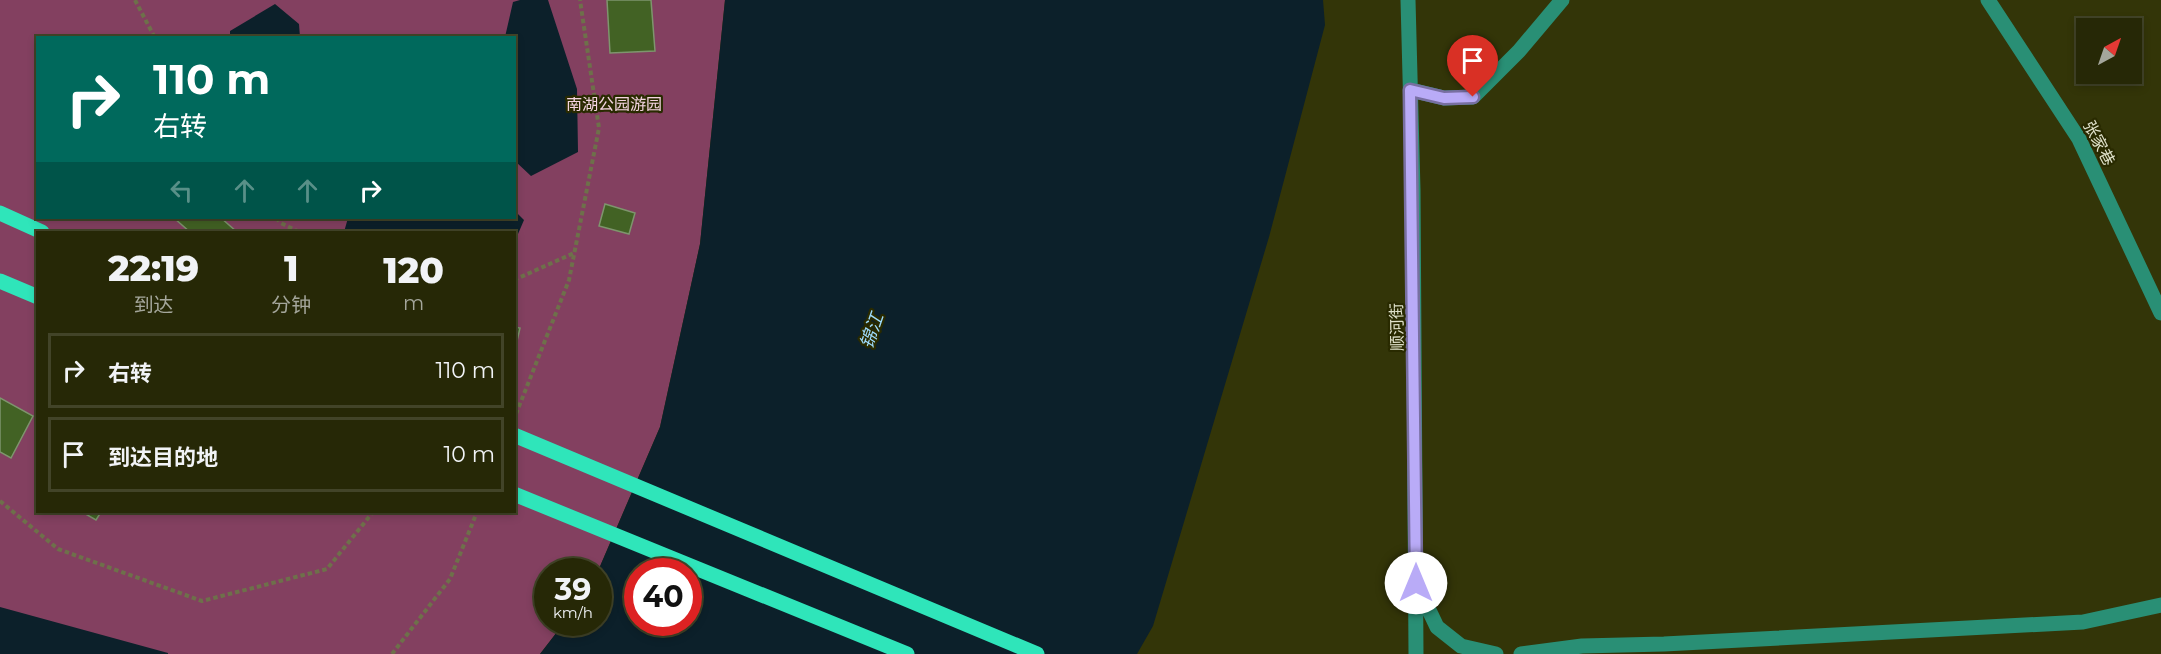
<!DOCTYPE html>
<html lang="zh">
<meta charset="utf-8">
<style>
body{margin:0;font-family:Montserrat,"Noto Sans SC",sans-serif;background:#323414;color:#f1f3f6;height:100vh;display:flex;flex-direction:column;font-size:22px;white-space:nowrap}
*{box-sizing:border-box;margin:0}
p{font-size:20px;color:#a4a69b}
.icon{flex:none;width:33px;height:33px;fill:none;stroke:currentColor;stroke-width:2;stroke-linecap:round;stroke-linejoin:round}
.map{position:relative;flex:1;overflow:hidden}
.sheet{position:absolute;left:36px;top:231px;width:480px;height:282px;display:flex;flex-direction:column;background:#262806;border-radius:0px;box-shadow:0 3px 9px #0003,0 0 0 2px #424428}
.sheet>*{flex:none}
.banner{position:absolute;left:36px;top:36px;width:480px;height:183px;border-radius:0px;box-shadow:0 3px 9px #0003,0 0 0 2px #424428;background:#00695c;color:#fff;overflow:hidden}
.needle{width:39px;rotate:40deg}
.buttons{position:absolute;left:2076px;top:18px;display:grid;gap:12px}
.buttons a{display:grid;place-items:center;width:66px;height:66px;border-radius:0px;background:#262806;box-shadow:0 3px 9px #0003,0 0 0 2px #424428;font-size:30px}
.speed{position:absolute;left:534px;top:558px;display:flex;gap:12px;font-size:30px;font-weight:700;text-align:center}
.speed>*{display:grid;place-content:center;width:78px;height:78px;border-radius:50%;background:#262806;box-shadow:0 3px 9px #0003,0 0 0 2px #424428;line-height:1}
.speed small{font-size:15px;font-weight:400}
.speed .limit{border:9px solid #d22;background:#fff;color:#111}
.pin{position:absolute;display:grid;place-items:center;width:51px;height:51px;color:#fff;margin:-62px -26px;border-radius:50% 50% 50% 0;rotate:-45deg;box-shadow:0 0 6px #0007}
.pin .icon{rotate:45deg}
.me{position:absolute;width:66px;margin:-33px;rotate:0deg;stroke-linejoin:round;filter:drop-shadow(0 0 4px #0008)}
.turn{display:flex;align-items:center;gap:21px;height:126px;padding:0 18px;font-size:27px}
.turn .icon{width:78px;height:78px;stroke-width:2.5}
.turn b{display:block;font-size:42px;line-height:51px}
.lanes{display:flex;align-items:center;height:57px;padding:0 18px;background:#0003;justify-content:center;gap:30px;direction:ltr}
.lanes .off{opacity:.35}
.eta{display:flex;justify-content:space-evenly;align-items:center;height:102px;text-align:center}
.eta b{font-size:36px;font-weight:800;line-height:42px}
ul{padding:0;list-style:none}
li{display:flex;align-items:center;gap:18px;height:75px;margin:0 12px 9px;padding:0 6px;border:3px solid #424428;border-radius:0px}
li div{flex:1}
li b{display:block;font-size:22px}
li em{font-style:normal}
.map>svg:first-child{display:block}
.green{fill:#834060;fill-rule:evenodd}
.water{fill:#0c202a;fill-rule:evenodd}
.building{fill:#426224;stroke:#7e956d;stroke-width:1.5}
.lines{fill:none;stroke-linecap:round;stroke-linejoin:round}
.path{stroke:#6e704a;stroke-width:4;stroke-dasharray:4.5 3;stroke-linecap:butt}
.minor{stroke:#298f75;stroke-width:15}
.major{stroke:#2fe5ba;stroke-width:15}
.route-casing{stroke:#786fa1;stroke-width:15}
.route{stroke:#b9abf7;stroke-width:10}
.labels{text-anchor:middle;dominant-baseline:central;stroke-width:4.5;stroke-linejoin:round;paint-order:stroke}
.park-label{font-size:16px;fill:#f4d4e1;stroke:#292a00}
.street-label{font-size:16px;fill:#e0e2cb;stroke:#292a00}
.water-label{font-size:18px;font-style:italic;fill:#9edbfc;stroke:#292a00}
</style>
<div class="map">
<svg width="2161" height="654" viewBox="0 0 2161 654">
<rect width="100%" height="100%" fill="#333508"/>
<path class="green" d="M0 0H725L700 244 660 427 598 571 548 572V622L564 623 540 654H0ZM38 38H514V218H38ZM38 232H514V512H38Z"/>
<path class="water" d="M520 0H548L577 89 578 152 531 176 515 161 514 38 505 37 513 2Z
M725 0H1323L1325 25 1269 237 1153 626 1137 654H540L564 623 598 622V571L660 427 700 244ZM638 572H688V622H638Z
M275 4 299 24 300 37H230V31Z
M515 211 524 220 515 241 514 232H344L348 218H514Z
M0 607 168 653V654H0Z"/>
<path class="building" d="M607 0H651L655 51 610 53Z
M605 204 635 213 629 234 599 226Z
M174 218H221L237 232H190Z
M514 327 520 328 514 354Z
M0 398 33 416 11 458 0 452Z
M82 512H101L96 520Z"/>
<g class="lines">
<path class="path" d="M135 0 155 38
M276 218 281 223 299 232
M514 280 574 253
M516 414 569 280 599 128 580 0
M0 501 58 549 202 601 327 569 373 512
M392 654 450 579 477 512"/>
<path class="minor" d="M1408 0 1413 190 1416 654
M1988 0 2079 139 2161 313
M1411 90 1444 98 1473 97 1519 51 1562 0
M1418 587 1437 627 1461 646 1496 654
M1521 654 1582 646 1664 644 2083 622 2161 605"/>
<path class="major" d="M0 213 42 232
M0 281 38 297
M514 435 1037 654
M514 494 907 654"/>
</g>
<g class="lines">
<defs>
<path id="route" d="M1416 583 1410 90 1444 98 1473 97"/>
</defs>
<use href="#route" class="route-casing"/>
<use href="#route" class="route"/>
</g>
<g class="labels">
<g class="park-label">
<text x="614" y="104">南湖公园游园</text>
</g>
<g class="street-label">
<text transform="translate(2099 143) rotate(62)">张家巷</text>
<text transform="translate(1397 327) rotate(-91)">顺河街</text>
</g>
<g class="water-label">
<text transform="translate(872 331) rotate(-71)">锦江</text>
</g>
</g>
</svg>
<div class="buttons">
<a><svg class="needle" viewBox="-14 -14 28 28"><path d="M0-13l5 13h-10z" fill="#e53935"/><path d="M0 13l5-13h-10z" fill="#a4a69b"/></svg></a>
</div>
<div class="speed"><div>39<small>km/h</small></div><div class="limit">40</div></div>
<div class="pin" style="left:1473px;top:97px;background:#d93025"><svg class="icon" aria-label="arrive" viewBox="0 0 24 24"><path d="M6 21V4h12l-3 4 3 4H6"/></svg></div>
<svg class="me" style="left:1416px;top:583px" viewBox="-20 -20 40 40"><circle r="19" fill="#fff"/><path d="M0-13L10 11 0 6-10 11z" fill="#b9abf7"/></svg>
<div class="banner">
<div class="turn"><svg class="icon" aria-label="right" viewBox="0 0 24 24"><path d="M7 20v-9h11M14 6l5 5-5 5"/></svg><div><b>110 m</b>右转</div></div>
<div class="lanes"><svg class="icon off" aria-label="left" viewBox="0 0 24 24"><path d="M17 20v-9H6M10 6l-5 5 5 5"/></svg><svg class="icon off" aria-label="ahead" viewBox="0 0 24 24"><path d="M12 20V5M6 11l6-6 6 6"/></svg><svg class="icon off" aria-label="ahead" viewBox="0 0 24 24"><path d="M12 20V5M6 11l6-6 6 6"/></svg><svg class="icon" aria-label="right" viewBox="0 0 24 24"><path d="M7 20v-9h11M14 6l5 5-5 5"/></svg></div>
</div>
<section class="sheet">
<div class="eta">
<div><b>22:19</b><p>到达</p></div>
<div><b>1</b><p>分钟</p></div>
<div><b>120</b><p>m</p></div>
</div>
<ul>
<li><svg class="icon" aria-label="right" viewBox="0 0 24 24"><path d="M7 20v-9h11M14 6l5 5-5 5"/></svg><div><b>右转</b></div><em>110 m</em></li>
<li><svg class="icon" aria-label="arrive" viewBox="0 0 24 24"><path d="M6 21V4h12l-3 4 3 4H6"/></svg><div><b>到达目的地</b></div><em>10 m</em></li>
</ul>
</section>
</div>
